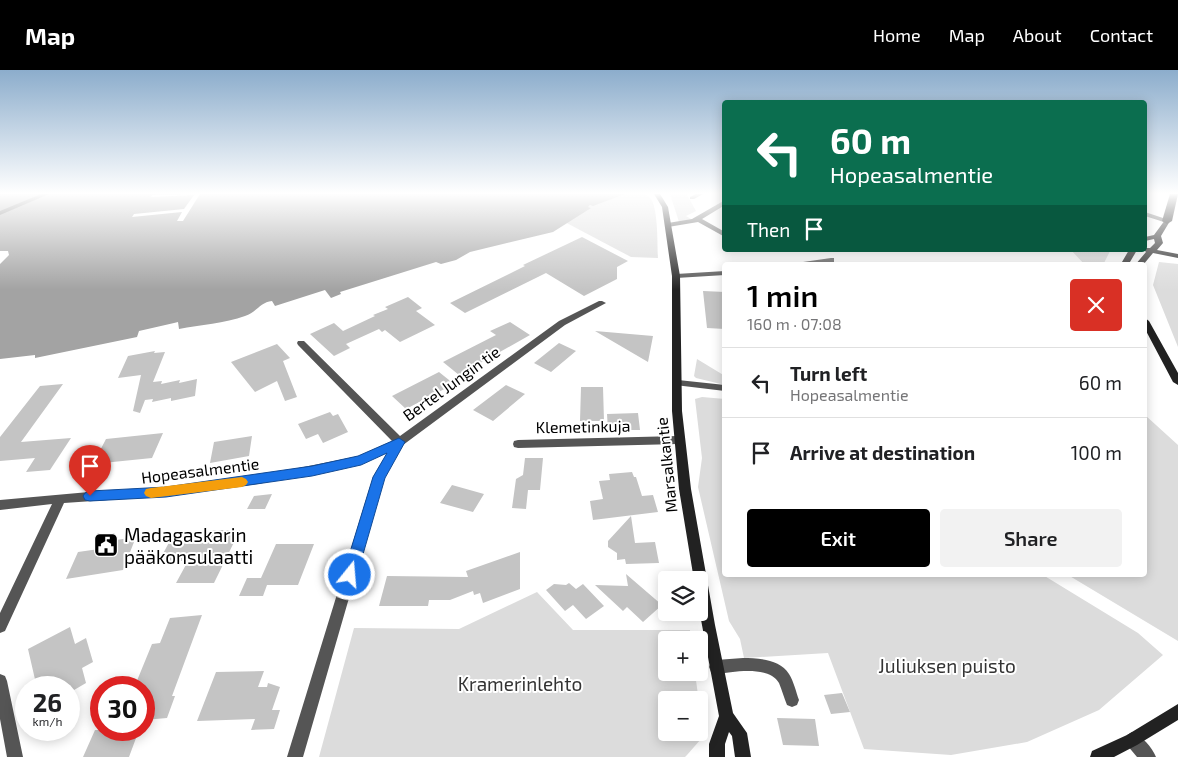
<!DOCTYPE html>
<meta charset="utf-8">
<style>
body{margin:0;font-family:"Exo 2",sans-serif;background:#f2f2f2;color:#202124;height:100vh;display:flex;flex-direction:column;font-size:19px;white-space:nowrap}
*{box-sizing:border-box;margin:0}
p{font-size:16px;color:#757577}
.icon{flex:none;width:28px;height:28px;fill:none;stroke:currentColor;stroke-width:2;stroke-linecap:round;stroke-linejoin:round}
.map{position:relative;flex:1;overflow:hidden}
.details{position:absolute;left:722px;top:192px;width:425px;height:315px;display:flex;flex-direction:column;background:#fff;border-radius:5px;box-shadow:0 2px 12px #0003}
.details>*{flex:none}
.hud{position:absolute;left:722px;top:30px;width:425px;height:152px;border-radius:5px;box-shadow:0 2px 12px #0003;background:#0b6e4f;color:#fff;overflow:hidden}
.buttons{position:absolute;left:658px;top:501px;display:grid;gap:10px}
.buttons a{display:grid;place-items:center;width:50px;height:50px;border-radius:5px;background:#fff;box-shadow:0 2px 12px #0003;font-size:25px}
.speed{position:absolute;left:15px;top:606px;display:flex;gap:10px;font-size:25px;font-weight:700;text-align:center}
.speed>*{display:grid;place-content:center;width:65px;height:65px;border-radius:50%;background:#fff;box-shadow:0 2px 12px #0003;line-height:1}
.speed small{font-size:12px;font-weight:400}
.speed .limit{border:8px solid #d22;background:#fff;color:#111}
.pin{position:absolute;display:grid;place-items:center;width:42px;height:42px;color:#fff;margin:-51px -21px;border-radius:50% 50% 50% 0;rotate:-45deg;box-shadow:0 0 5px #0007}
.pin .icon{rotate:45deg}
.me{position:absolute;width:55px;margin:-28px;rotate:17deg;stroke-linejoin:round;filter:drop-shadow(0 0 4px #0008)}
.turn{display:flex;align-items:center;gap:18px;height:105px;padding:0 25px;font-size:22px}
.turn .icon{width:65px;height:65px;stroke-width:2.5}
.turn b{display:block;font-size:35px;line-height:42px}
.then{display:flex;align-items:center;height:48px;padding:0 25px;background:#0003;gap:10px;font-size:19px}
.round{display:grid;place-items:center;flex:none;width:52px;height:52px;border-radius:5px;background:#f2f2f2}
.summary{display:flex;align-items:center;justify-content:space-between;height:85px;padding:0 25px}
h1{font-size:30px;font-weight:600;line-height:38px;color:#000}
.primary-button{display:flex;gap:10px;margin-top:auto;padding:10px 25px}
.primary-button a{flex:1;height:58px;border-radius:5px;background:#000;color:#fff;font-size:20px;font-weight:600;line-height:58px;text-align:center}
.primary-button a+a{background:#f2f2f2;color:#202124}
ul{padding:0;list-style:none}
li{display:flex;align-items:center;gap:15px;height:70px;padding:0 25px;border-top:1px solid #e0e0e0}
li div{flex:1}
li b{display:block;font-size:19px}
li em{font-style:normal}
header{display:flex;align-items:center;gap:30px;box-sizing:border-box;height:70px;padding:0 25px;background:#000;color:#fff}
header strong{font-size:24px}
nav{display:flex;gap:28px;margin-inline-start:auto;font-size:18px}
.map>svg:first-child{display:block}
.green{fill:#dcdcdc;fill-rule:evenodd}
.water{fill:#a3a3a3}
.pier{fill:#fff}
.building{fill:#c4c4c4}
.lines{fill:none;stroke-linecap:round;stroke-linejoin:round}
.lane{fill:#555;fill-rule:evenodd}
.street{fill:#555;fill-rule:evenodd}
.secondary{fill:#222;fill-rule:evenodd}
.highway{fill:#000;fill-rule:evenodd}
.route{fill:#1a73e8;stroke:#114b97}
.slow{fill:#f59e0b}
.labels{text-anchor:middle;dominant-baseline:central;stroke-width:4;stroke-linejoin:round;paint-order:stroke}
.street-label{font-size:16px;fill:#000;stroke:#fff}
.near-poi-label{font-size:19px;fill:#000;stroke:#fff;text-anchor:start}
.near-park-label{font-size:19px;fill:#333;stroke:#fff}
</style>
<header>
<strong>Map</strong>
<nav><a>Home</a><a>Map</a><a>About</a><a>Contact</a></nav>
</header>
<div class="map">
<svg width="1178" height="687" viewBox="0 0 1178 687">
<rect width="100%" height="100%" fill="#fff"/>
<path class="green" d="M612 124C622 124 640 120 648 126 659 132 657 176 658 188L631 187 561 150Z
M670 124H688L687 125 696 141 686 146 691 149 679 152Z
M1071 180H1110V181L1103 195H1085Z
M1159 192 1178 194V277L1153 215Z
M697 289 725 306V315L696 308 694 306Z
M702 327 725 329V505H1043L1138 563 1163 585 1099 640 1027 672 951 685 864 679 828 583 744 588 740 569 729 551 698 417 702 388 695 329Z
M1145 345 1178 375V571L1068 505H1145Z
M537 522 573 560H690L691 570H666V602L695 603 703 662 701 669 687 685 685 687H319L354 558 459 559ZM666 630H699V662H666Z"/>
<path class="water" d="M0 124H625L593 136 590 135 588 137 591 138 553 162 470 182 456 190 441 194 436 192 340 222 341 224 331 228 325 220 275 236 272 231C260 232 256 243 245 246 225 253 200 255 179 259L178 252 174 253 139 261 137 267 35 288V285L0 289V194L9 185 8 181H0Z"/>
<path class="pier" d="M200 124 183 151H177L182 142 132 147 134 144 184 139 194 125 151 127 152 125Z"/>
<path class="building" d="M582 167 628 191 617 197V209L584 226 546 203 465 243 450 233 525 196 523 195Z
M703 221 725 222V259L707 258Z
M408 227 422 238 416 241 435 255 400 272 385 260 382 262 379 259 346 274 350 278 334 286 310 264 334 253 343 261 375 246 373 245 388 239 385 237Z
M510 252 530 265 459 305 443 292 496 265 490 261Z
M595 261 653 266 648 292Z
M559 273 576 281 551 302 534 293Z
M277 274 290 288 283 291 297 327 285 331 277 311 255 322 231 292Z
M155 281 154 283 165 282 153 312 162 311 161 314 180 310 179 313 197 309 195 326 171 331V328L152 332 153 329 145 330 140 343 133 341 141 305 118 308 128 286Z
M439 302 454 314 406 339 392 326Z
M63 314 21 372 71 368 50 400 26 402 35 388 0 391V367L40 316Z
M506 315 525 324 493 351 473 340Z
M581 317H603L604 351H580Z
M330 342 333 346 338 344 348 362 323 373 318 364 306 369 298 354Z
M638 343 640 360H608L607 344Z
M163 363 152 388 93 394 106 369Z
M252 366 249 386 210 393 214 372Z
M525 388H543L540 420H528L526 439 512 438 516 409 523 405Z
M632 402 634 407H636L642 426 653 425 658 442 593 450 590 431 603 429 599 411 610 410 609 404Z
M452 415 484 424 473 442 440 433Z
M272 424 265 439H247L254 426Z
M631 446 635 473 655 472 659 493 626 494 625 489 617 490V483L608 477V471Z
M212 460H240L214 513H176L188 491H159L172 467H208Z
M136 467 123 500 66 509 78 482 113 477 116 470Z
M276 474H314L298 515H267L263 526H239L247 508H261Z
M520 482V519L483 533 480 523 474 525 473 521 450 530H429L428 536H379L387 506 468 507 466 501Z
M626 504 662 535 643 552 627 537 623 541 595 515 628 516Z
M569 513 576 519 583 514 604 536 586 549 573 535 565 541 546 520 554 514 566 515Z
M202 545 172 626H175L167 648 144 650V618H134L152 574 160 573 170 548Z
M70 557 75 574 86 568 93 592 82 598 86 613 69 623V618H37L28 579Z
M264 601 258 617H267L268 613 280 617 272 640H280L274 659 251 660 255 649 197 651 216 602Z
M842 623 850 642 831 644 824 625Z
M777 648 815 649 819 676 783 675Z
M95 660H139L129 687H83Z"/>
<g class="lines">
<path class="lane" d="M41 124H49L0 145V141Z
M696 124H703L694 129H690V127Z
M725 130V135L702 149 725 162V167L698 152 668 157 665 155 668 153 692 149Z
M743 588C758 588 780 589 789 604 794 612 796 622 799 630L797 635 792 637 787 635C784 628 782 620 779 613 769 595 733 602 716 604L711 602 709 597 711 592 716 590Z
M1132 662C1142 666 1152 677 1156 687H1137L1127 675 1124 670 1127 665Z"/>
<path class="street" d="M1145 142 1169 150 1170 151 1167 153 1145 146Z
M831 188H834V192L812 195H792L796 193Z
M725 201V205L676 208 672 206 676 204Z
M599 231H602L606 233 565 255 403 375 384 407 303 687H287L373 407 388 382 361 394 258 414 166 426 64 433 5 561 0 563V543L52 434 0 440V430L89 422 166 418 258 406 359 386 392 371 298 275 297 273 298 271H304L400 366 559 251Z
M678 310 725 315V321L675 315 673 313Z
M678 366 682 367 683 370 682 373 678 374 518 378 514 377 513 374 514 371 518 370Z
M0 604 5 606 7 611 23 687H7L0 649Z"/>
<path class="secondary" d="M654 124H660L668 137 680 206 682 341 691 419 715 555 733 643 747 663 751 687H735L732 666 729 662 725 674V687H709V674L719 646 699 539V510H694L679 419 672 341V206L662 137Z
M1165 150 1170 151 1161 166 1163 173 1157 180 1178 184V188L1153 183 1143 195H1135L1146 182 1144 180 1145 178H1150L1155 173 1154 169 1145 171V167L1154 165Z
M1129 180H1137L1130 192 1132 195H1124L1122 192Z
M1145 248 1149 251 1178 303V315L1173 312 1145 259Z
M1178 634V650L1137 675 1114 687H1090L1092 681 1127 665Z"/>
<path class="highway" d="M1170 124H1178L1172 151 1167 154 1162 151Z"/>
</g>
<linearGradient id="sky" x2="0" y2="1"><stop stop-color="#8cadcc"/><stop offset="0.56" stop-color="#fff"/><stop offset="1" stop-color="#fff" stop-opacity="0"/></linearGradient>
<rect width="1178" height="220" fill="url(#sky)"/>
<path class="route" d="M399 368 405 372 385 408 357 505 355 510 350 511 345 510 343 505 373 407 387 383 361 395 312 406 166 427 90 431 85 430 83 426 85 423 90 421 166 417 312 396 358 386Z"/>
<path class="slow" d="M242 407 246 409 248 412 246 415 242 417 151 428 146 426 144 423 146 419 151 418Z"/>
<defs>
<symbol id="civic-square" viewBox="-11 -11 22 22"><rect x="-9" y="-9" width="18" height="18" rx="4" fill="#000" stroke="#fff"/><path d="M-.6-6.5H3V-4.5H.6V-3L4-1V1h2V6H-6V1h2V-1L-.6-3ZM-1.2 2.5V6h2.4V2.5Z" fill="#fff"/></symbol>
</defs>
<g fill-rule="evenodd">
<use href="#civic-square" x="92" y="461" width="28" height="28"/>
</g>
<g class="labels">
<g class="street-label">
<text transform="translate(451 313) rotate(-36)">Bertel Jungin tie</text>
<text transform="translate(583 356) rotate(-1)">Klemetinkuja</text>
<text transform="translate(666 395) rotate(-96)">Marsalkantie</text>
<text transform="translate(200 400) rotate(-7)">Hopeasalmentie</text>
</g>
<g class="near-poi-label">
<text x="124" y="464">Madagaskarin<tspan x="124" dy="22">pääkonsulaatti</tspan></text>
</g>
<g class="near-park-label">
<text x="947" y="595">Juliuksen puisto</text>
<text x="520" y="613">Kramerinlehto</text>
</g>
</g>
</svg>
<div class="buttons">
<a><svg class="icon" aria-label="layers" viewBox="0 0 24 24"><path d="M12 4l9 5-9 5-9-5zM3 14l9 5 9-5"/></svg></a>
<a>+</a>
<a>−</a>
</div>
<div class="speed"><div>26<small>km/h</small></div><div class="limit">30</div></div>
<div class="pin" style="left:90px;top:426px;background:#d93025"><svg class="icon" aria-label="arrive" viewBox="0 0 24 24"><path d="M6 21V4h12l-3 4 3 4H6"/></svg></div>
<svg class="me" style="left:350px;top:505px" viewBox="-20 -20 40 40"><circle r="17" fill="#1a73e8" stroke="#fff" stroke-width="3"/><path d="M0-11L8 9 0 5-8 9z" fill="#fff"/></svg>
<div class="hud">
<div class="turn"><svg class="icon" aria-label="left" viewBox="0 0 24 24"><path d="M17 20v-9H6M10 6l-5 5 5 5"/></svg><div><b>60 m</b>Hopeasalmentie</div></div>
<div class="then">Then<svg class="icon" aria-label="arrive" viewBox="0 0 24 24"><path d="M6 21V4h12l-3 4 3 4H6"/></svg></div>
</div>
<section class="details">
<div class="summary"><div><h1>1 min</h1><p>160 m · 07:08</p></div><a class="round" style="background:#d93025;color:#fff"><svg class="icon" aria-label="close" viewBox="0 0 24 24"><path d="M6 6l12 12M18 6L6 18"/></svg></a></div>
<ul>
<li><svg class="icon" aria-label="left" viewBox="0 0 24 24"><path d="M17 20v-9H6M10 6l-5 5 5 5"/></svg><div><b>Turn left</b><p>Hopeasalmentie</p></div><em>60 m</em></li>
<li><svg class="icon" aria-label="arrive" viewBox="0 0 24 24"><path d="M6 21V4h12l-3 4 3 4H6"/></svg><div><b>Arrive at destination</b></div><em>100 m</em></li>
</ul>
<div class="primary-button"><a>Exit</a><a>Share</a></div>
</section>
</div>
